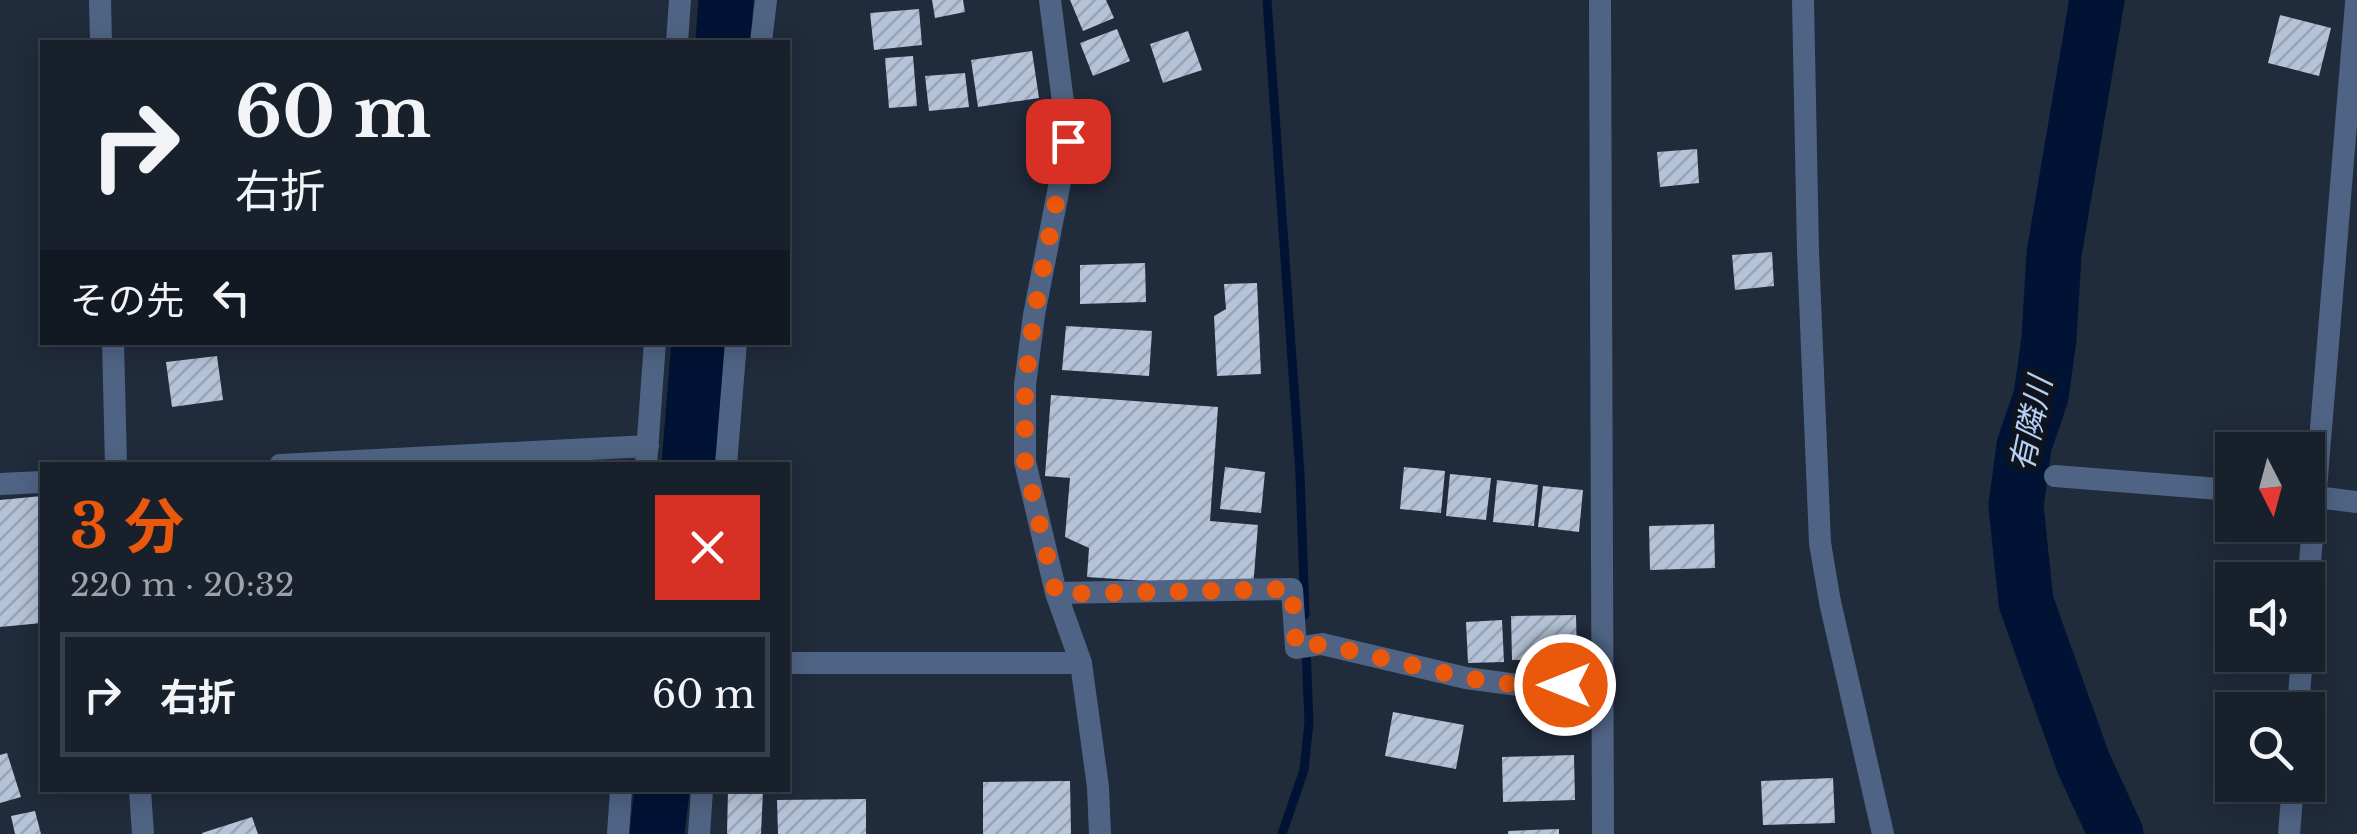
<!DOCTYPE html>
<html lang="ja">
<meta charset="utf-8">
<style>
body{margin:0;font-family:"Libre Baskerville","Noto Sans JP",serif;background:#212834;color:#f1f3f6;height:100vh;display:flex;flex-direction:column;font-size:38px;white-space:nowrap}
*{box-sizing:border-box;margin:0}
p{font-size:32px;color:#9fa3a9}
.icon{flex:none;width:55px;height:55px;fill:none;stroke:currentColor;stroke-width:2;stroke-linecap:round;stroke-linejoin:round}
.map{position:relative;flex:1;overflow:hidden}
.details{position:absolute;left:40px;top:462px;width:750px;height:330px;display:flex;flex-direction:column;background:#18202c;border-radius:0px;box-shadow:0 5px 25px #0003,0 0 0 2px #363e48}
.details>*{flex:none}
.hud{position:absolute;left:40px;top:40px;width:750px;height:305px;border-radius:0px;box-shadow:0 5px 25px #0003,0 0 0 2px #363e48;background:#18202c;color:#f1f3f6;overflow:hidden}
.needle{width:65px;rotate:174deg}
.fabs{position:absolute;left:2215px;top:432px;display:grid;gap:20px}
.fabs a{display:grid;place-items:center;width:110px;height:110px;border-radius:0px;background:#18202c;box-shadow:0 5px 25px #0003,0 0 0 2px #363e48;font-size:50px}
.pin{position:absolute;display:grid;place-items:center;width:85px;height:85px;color:#fff;margin:-42px;border-radius:20px;box-shadow:0 5px 15px #0006}
.me{position:absolute;width:110px;margin:-55px;rotate:270deg;stroke-linejoin:round;filter:drop-shadow(0 0 8px #0008)}
.turn{display:flex;align-items:center;gap:35px;height:210px;padding:0 30px;font-size:45px}
.turn .icon{width:130px;height:130px;stroke-width:2.5}
.turn b{display:block;font-size:70px;line-height:85px}
.then{display:flex;align-items:center;height:95px;padding:0 30px;background:#0003;gap:20px;font-size:38px}
.round{display:grid;place-items:center;flex:none;width:105px;height:105px;border-radius:0px;background:#212834}
.head{display:flex;align-items:center;justify-content:space-between;height:170px;padding:0 30px}
h1{font-size:60px;font-weight:700;line-height:75px;color:#ea580c}
ul{padding:0;list-style:none}
li{display:flex;align-items:center;gap:30px;height:125px;margin:0 20px 15px;padding:0 10px;border:5px solid #363e48;border-radius:0px}
li div{flex:1}
li b{display:block;font-size:38px}
li em{font-style:normal}
.map>svg:first-child{display:block}
.lines{fill:none;stroke-linecap:round;stroke-linejoin:round}
.stream{stroke:#011334;stroke-width:9}
.river{stroke:#011334;stroke-width:55}
.building{fill:url(#building-hatch)}
.minor{stroke:#4f6484;stroke-width:22}
.route{stroke:#ea580c;stroke-width:18;stroke-dasharray:0 32.4}
.labels{text-anchor:middle;dominant-baseline:central;stroke-width:10;stroke-linejoin:round;paint-order:stroke}
.water-label{font-size:32px;font-style:italic;fill:#b5cef4;stroke:#0f131b}
</style>
<div class="map">
<svg width="2357" height="834" viewBox="0 0 2357 834">
<defs>
<pattern id="building-hatch" width="6" height="6" patternUnits="userSpaceOnUse" patternTransform="scale(2.5)"><rect width="6" height="6" fill="#b5c3d8"/><path d="M-1 1l2-2M0 6l6-6M5 7l2-2" fill="none" stroke="#98a3b3"/></pattern>
</defs>
<rect width="100%" height="100%" fill="#202b3b"/>
<g class="lines">
<path class="stream" d="M1267 0 1300 474 1305 615
M1282 834 1304 770 1309 722 1306 646"/>
<path class="river" d="M2097 0 2054 254 2049 339 2041 396 2024 446 2016 506 2026 602 2083 762 2116 834
M723 42 726 0
M689 465 699 342
M657 834 662 790"/>
</g>
<path class="building" d="M932 0H963L965 12 935 18Z
M1070 0H1106L1114 18 1083 31Z
M919 9 922 45 874 50 870 13Z
M2280 15 2331 28 2319 76 2268 63Z
M1117 29 1130 61 1093 76 1080 43Z
M1188 31 1202 70 1163 83 1150 44Z
M1032 51 1039 98 978 107 971 60Z
M913 56 917 106 889 108 885 58Z
M965 73 969 107 929 111 925 76Z
M1697 149 1699 183 1660 187 1657 152Z
M1772 252 1774 286 1735 290 1732 255Z
M1145 263 1146 302 1080 304V265Z
M1257 283 1261 374 1217 376 1214 316 1226 309 1224 284Z
M1066 326 1152 331 1149 376 1062 370Z
M217 356 223 400 172 407 166 362Z
M1051 395 1218 407 1210 521 1258 525 1253 588 1087 577 1089 548 1065 537 1070 478 1045 476Z
M1225 467 1265 472 1261 513 1220 509Z
M1404 467 1445 471 1441 513 1400 509Z
M1450 474 1491 478 1486 520 1446 516Z
M1497 480 1538 485 1534 526 1493 522Z
M1543 486 1583 490 1579 532 1538 527Z
M42 496V623L0 627V500Z
M1714 524 1715 568 1650 570 1649 526Z
M1576 615 1577 659 1512 660 1511 616Z
M1502 620 1504 662 1468 663 1466 622Z
M1393 712 1464 725 1456 769 1385 756Z
M7 753 21 797 0 803V755Z
M1574 755 1575 800 1503 802 1502 757Z
M1833 778 1835 823 1763 825 1761 781Z
M1070 781 1071 834H983V782Z
M728 790H763L761 834H727Z
M866 799V834H778L777 800Z
M35 811 41 834H15L11 816Z
M252 817 258 834H202V833Z
M1559 829V834H1508V831Z"/>
<g class="lines">
<path class="minor" d="M1050 0 1068 141 1034 315 1025 385V462L1056 593 1081 663 1098 787 1100 834
M1600 0 1603 834
M1803 0 1808 251 1820 543 1830 602 1883 834
M100 1 101 42
M677 42 680 0
M761 42 766 0
M113 342 116 465
M280 465 648 446
M646 465 655 342
M726 465 736 342
M2055 476 2232 490
M0 484 42 482
M2308 496 2357 502
M2308 586 2356 3
M1056 593 1292 589 1296 648 1322 644 1466 678 1526 686 1604 684
M788 663H1081
M2298 710 2302 655
M140 790 143 834
M618 834 621 790
M699 834 702 790
M2289 834 2293 785"/>
</g>
<g class="lines">
<path class="route" d="M1068 141 1034 315 1025 385V462L1056 594 1292 589 1296 648 1322 644 1466 678 1526 686 1565 685"/>
</g>
<g class="labels">
<g class="water-label">
<text transform="translate(2031 424) rotate(-78)">有隣川</text>
</g>
</g>
</svg>
<div class="fabs">
<a><svg class="needle" viewBox="-14 -14 28 28"><path d="M0-13l5 13h-10z" fill="#e53935"/><path d="M0 13l5-13h-10z" fill="#9fa3a9"/></svg></a>
<a><svg class="icon" aria-label="sound" viewBox="0 0 24 24"><path d="M4 9h4l5-4v14l-5-4H4zM17 9q2 3 0 6"/></svg></a>
<a><svg class="icon" aria-label="search" viewBox="0 0 24 24"><circle cx="10" cy="10" r="6"/><path d="M15 15l6 6"/></svg></a>
</div>
<div class="pin" style="left:1068px;top:141px;background:#d93025"><svg class="icon" aria-label="arrive" viewBox="0 0 24 24"><path d="M6 21V4h12l-3 4 3 4H6"/></svg></div>
<svg class="me" style="left:1565px;top:685px" viewBox="-20 -20 40 40"><circle r="17" fill="#ea580c" stroke="#fff" stroke-width="3"/><path d="M0-11L8 9 0 5-8 9z" fill="#fff"/></svg>
<div class="hud">
<div class="turn"><svg class="icon" aria-label="right" viewBox="0 0 24 24"><path d="M7 20v-9h11M14 6l5 5-5 5"/></svg><div><b>60 m</b>右折</div></div>
<div class="then">その先<svg class="icon" aria-label="left" viewBox="0 0 24 24"><path d="M17 20v-9H6M10 6l-5 5 5 5"/></svg></div>
</div>
<section class="details">
<div class="head"><div><h1>3 分</h1><p>220 m · 20:32</p></div><a class="round" style="background:#d93025;color:#fff"><svg class="icon" aria-label="close" viewBox="0 0 24 24"><path d="M6 6l12 12M18 6L6 18"/></svg></a></div>
<ul>
<li><svg class="icon" aria-label="right" viewBox="0 0 24 24"><path d="M7 20v-9h11M14 6l5 5-5 5"/></svg><div><b>右折</b></div><em>60 m</em></li>
</ul>
</section>
</div>
